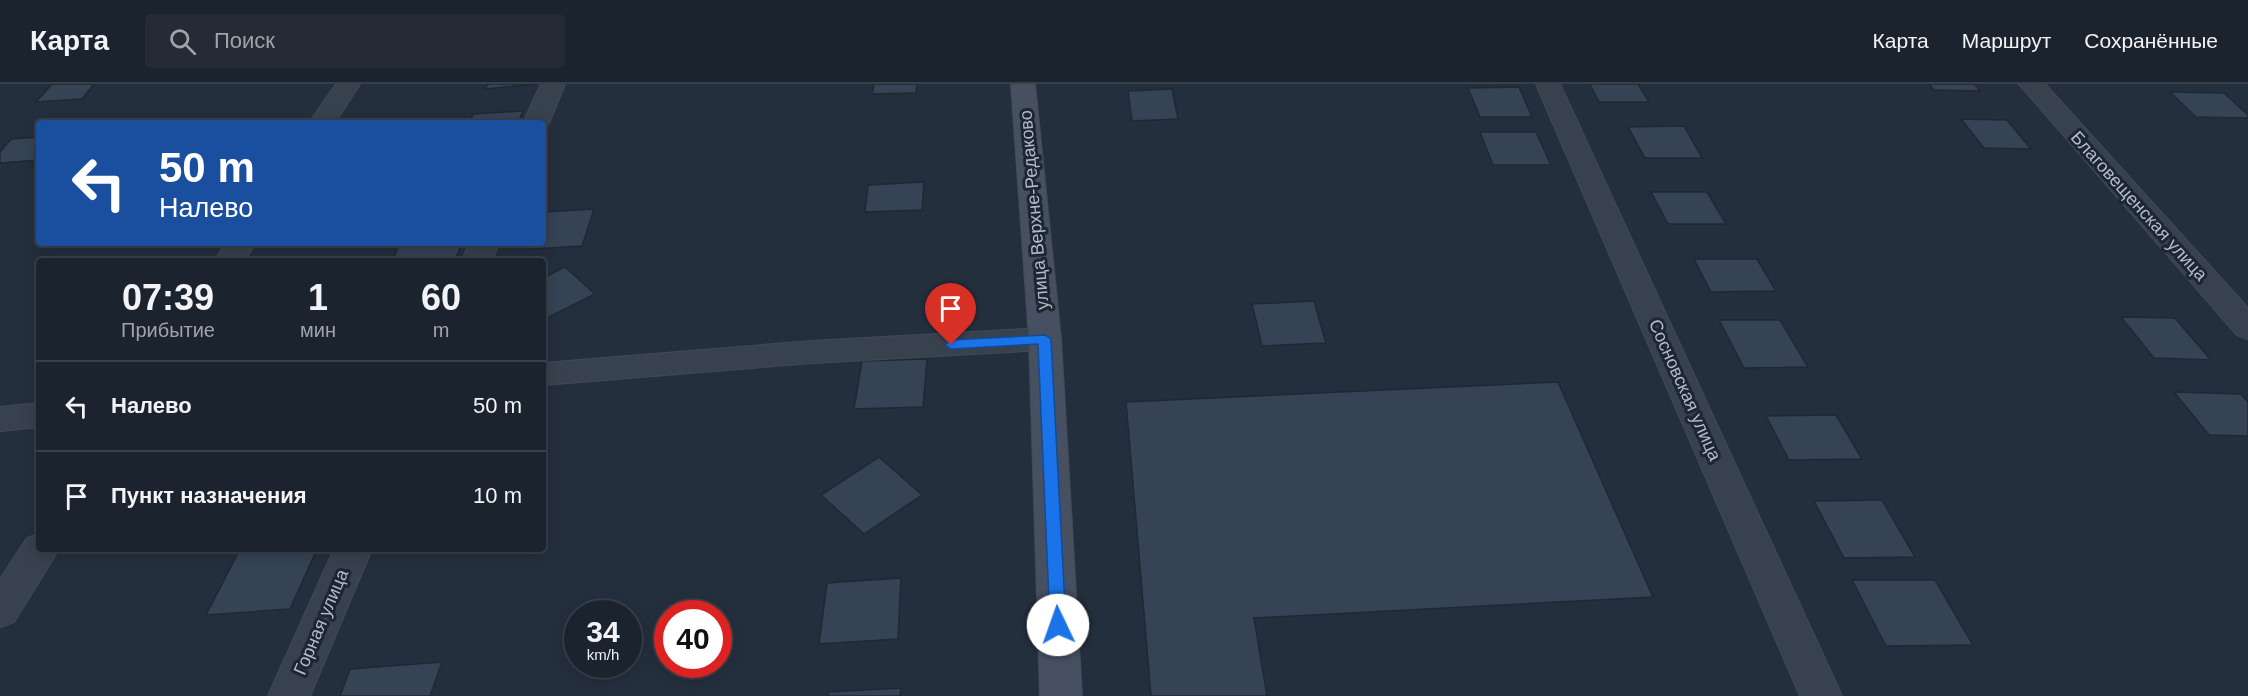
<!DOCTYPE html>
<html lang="ru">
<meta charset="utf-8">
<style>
body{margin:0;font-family:Arial,sans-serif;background:#242b36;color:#f1f3f6;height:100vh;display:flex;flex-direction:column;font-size:22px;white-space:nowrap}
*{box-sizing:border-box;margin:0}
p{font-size:20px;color:#a0a4aa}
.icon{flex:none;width:33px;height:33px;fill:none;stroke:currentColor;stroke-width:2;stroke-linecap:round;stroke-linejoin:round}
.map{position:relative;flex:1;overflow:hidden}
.sheet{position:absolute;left:36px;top:174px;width:510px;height:294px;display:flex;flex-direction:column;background:#1b232e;border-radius:6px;box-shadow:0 3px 15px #0003,0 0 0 2px #39404a}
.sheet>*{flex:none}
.guide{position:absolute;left:36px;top:36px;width:510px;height:126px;border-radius:6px;box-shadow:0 3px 15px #0003,0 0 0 2px #39404a;background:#1a4fa0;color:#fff;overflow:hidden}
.speed{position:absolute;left:564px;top:516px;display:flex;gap:12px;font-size:30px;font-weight:700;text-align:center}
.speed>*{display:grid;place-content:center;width:78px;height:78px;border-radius:50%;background:#1b232e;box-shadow:0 3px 15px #0003,0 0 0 2px #39404a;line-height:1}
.speed small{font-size:15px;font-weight:400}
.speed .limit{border:9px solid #d22;background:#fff;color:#111}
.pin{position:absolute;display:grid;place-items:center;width:51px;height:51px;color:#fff;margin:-62px -26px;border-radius:50% 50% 50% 0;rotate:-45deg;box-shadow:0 0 6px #0007}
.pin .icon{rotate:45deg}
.me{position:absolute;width:66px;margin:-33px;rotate:357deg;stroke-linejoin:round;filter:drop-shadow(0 0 4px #0008)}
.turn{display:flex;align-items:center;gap:21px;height:126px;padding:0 24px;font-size:27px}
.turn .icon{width:78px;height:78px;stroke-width:2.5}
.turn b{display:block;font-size:42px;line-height:51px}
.eta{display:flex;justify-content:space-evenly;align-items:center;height:102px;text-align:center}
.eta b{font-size:36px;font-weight:800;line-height:42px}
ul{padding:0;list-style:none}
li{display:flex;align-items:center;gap:18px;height:90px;padding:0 24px;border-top:2px solid #39404a}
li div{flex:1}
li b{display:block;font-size:22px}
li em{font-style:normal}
header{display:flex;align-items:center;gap:36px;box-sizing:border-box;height:84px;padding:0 30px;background:#1b232e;border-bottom:2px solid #39404a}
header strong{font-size:28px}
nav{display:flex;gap:33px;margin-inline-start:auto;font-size:21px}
.search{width:420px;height:54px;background:#242b36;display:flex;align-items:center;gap:15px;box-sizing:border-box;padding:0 21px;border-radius:6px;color:#a0a4aa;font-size:22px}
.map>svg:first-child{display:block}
.building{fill:#364354;stroke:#1f2835;stroke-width:1.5}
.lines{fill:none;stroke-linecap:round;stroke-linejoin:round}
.street-casing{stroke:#414a57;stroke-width:2}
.secondary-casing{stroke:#414a57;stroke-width:2}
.street{fill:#38414e;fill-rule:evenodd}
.secondary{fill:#465061;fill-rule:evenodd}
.route{fill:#1a73e8;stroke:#114b97;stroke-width:1.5}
.labels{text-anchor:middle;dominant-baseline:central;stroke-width:6;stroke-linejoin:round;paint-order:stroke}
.street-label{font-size:18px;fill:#b4bcc9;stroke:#1d2633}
</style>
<header>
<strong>Карта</strong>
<div class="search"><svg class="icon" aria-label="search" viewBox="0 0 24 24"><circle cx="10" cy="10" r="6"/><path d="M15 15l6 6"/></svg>Поиск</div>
<nav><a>Карта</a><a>Маршрут</a><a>Сохранённые</a></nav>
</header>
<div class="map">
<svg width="2248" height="612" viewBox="0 0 2248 612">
<rect width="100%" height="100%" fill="#242f3e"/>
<path class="building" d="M52 0H94L82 15 36 18Z
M488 0H536L485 5Z
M874 0H917L916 9 872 10Z
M1590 0H1638L1649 18H1599Z
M1929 0H1975L1980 7 1934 6Z
M1519 3 1532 33H1480L1468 4Z
M1172 5 1178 35 1132 37 1128 7Z
M2170 8 2224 9 2248 31V34L2196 33Z
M523 27 518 39H469L473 30Z
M1961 35 2007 36 2031 65 1984 64Z
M1684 42 1702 74H1645L1628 43Z
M1480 48H1536L1551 81H1493Z
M39 53V76L0 79V68L11 55Z
M924 98 922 126 865 128 868 101Z
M1651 108H1707L1726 140H1668Z
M594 125 582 162 531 165 533 159H543L544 128Z
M400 159H462L455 176 392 177Z
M1694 175H1757L1776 207 1711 208Z
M565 183 595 210 543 236V194Z
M1314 217 1326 259 1262 262 1252 220Z
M2121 233 2175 234 2211 276 2154 274Z
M1719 236H1780L1808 283 1744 284Z
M927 275 923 323 854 325 862 277Z
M1558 298 1653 513 1254 534 1267 612H1151L1126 318Z
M2174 308 2241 310 2248 318V352L2209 351Z
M1836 331 1862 375 1789 376 1766 332Z
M879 373 922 411 864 450 821 411Z
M1882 416 1915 473 1844 474 1814 417Z
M240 465H317L290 525 206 531Z
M901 494 898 555 819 560 827 499Z
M1852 496H1935L1973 561 1886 562Z
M442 578 430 612H340L350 585Z
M901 604 900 612H828V608Z"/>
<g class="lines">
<defs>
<path id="street" d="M336 0H360L335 39H309Z
M541 0H565L549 39 543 45V39H523Z
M1536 0H1560L1842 612H1800Z
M2019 0H2045L2248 224V255L2237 251Z
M226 159H256L244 177H214Z
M469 159H499L492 177H462Z
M1045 244 1056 247 1061 255 1056 263 1045 266 812 279 543 301V279L812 257Z
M39 319V343L0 347V323Z
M39 450V465H59L14 538 0 543V495L27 454Z
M334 465H372L310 612H268Z"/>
<path id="secondary" d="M1011 0H1035L1061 255 1082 612H1040L1029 255Z"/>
</defs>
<use href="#street" class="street-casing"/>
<use href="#secondary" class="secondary-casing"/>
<use href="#street" class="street"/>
<use href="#secondary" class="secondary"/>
</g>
<path class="route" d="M1045 251 1051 255 1066 541 1063 546 1058 548 1052 546 1050 541 1038 260 951 265 945 261 951 256Z"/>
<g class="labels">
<g class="street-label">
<text transform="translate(2139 122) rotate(48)">Благовещенская улица</text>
<text transform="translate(1034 126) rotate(-95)">улица Верхне-Редаково</text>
<text transform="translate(1685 306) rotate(66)">Сосновская улица</text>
<text transform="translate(321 538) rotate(-67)">Горная улица</text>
</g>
</g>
</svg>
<div class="speed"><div>34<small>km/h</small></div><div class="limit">40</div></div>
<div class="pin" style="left:951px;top:261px;background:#d93025"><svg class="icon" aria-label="arrive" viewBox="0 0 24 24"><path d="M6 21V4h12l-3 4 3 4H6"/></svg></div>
<svg class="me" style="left:1058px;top:541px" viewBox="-20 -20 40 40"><circle r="19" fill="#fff"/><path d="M0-13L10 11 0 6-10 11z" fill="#1a73e8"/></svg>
<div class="guide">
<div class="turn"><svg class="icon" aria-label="left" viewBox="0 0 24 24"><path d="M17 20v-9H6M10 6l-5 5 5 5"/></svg><div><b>50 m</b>Налево</div></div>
</div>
<section class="sheet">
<div class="eta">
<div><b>07:39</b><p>Прибытие</p></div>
<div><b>1</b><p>мин</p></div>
<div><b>60</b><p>m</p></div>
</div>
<ul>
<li><svg class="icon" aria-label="left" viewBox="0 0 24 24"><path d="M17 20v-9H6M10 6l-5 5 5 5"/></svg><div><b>Налево</b></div><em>50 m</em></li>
<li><svg class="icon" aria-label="arrive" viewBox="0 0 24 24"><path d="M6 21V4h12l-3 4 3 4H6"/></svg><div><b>Пункт назначения</b></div><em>10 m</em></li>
</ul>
</section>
</div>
